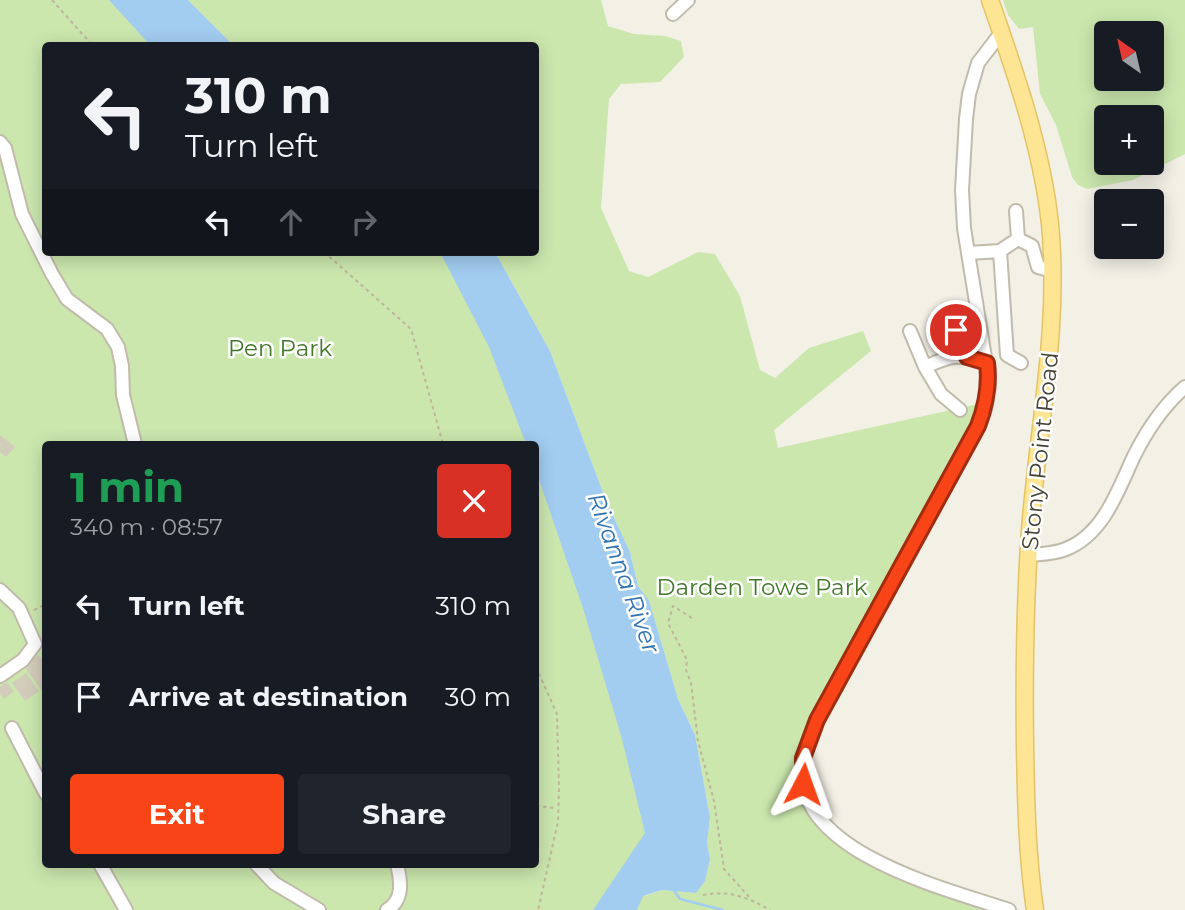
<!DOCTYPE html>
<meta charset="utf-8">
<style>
body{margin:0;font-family:Montserrat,sans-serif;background:#20242c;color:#f1f3f6;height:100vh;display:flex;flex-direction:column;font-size:26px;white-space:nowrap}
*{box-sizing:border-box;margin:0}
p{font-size:23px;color:#9ea1a6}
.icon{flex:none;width:38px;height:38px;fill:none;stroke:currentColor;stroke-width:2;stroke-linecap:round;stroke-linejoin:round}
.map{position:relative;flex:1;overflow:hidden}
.side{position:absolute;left:42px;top:441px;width:497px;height:427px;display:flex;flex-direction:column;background:#171b24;border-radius:7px;box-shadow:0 4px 18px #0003}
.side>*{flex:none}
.top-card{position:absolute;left:42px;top:42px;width:497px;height:214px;border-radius:7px;box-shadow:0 4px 18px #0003;background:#171b24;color:#f1f3f6;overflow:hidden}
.needle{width:46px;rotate:326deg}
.fabs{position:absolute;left:1094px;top:21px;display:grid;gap:14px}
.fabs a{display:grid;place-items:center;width:70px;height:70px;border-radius:7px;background:#171b24;box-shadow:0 4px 18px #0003;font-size:35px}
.pin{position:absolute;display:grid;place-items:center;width:60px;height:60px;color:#fff;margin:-30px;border:4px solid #fff;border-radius:50%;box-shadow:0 2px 7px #0007}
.me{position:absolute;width:77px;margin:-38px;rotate:4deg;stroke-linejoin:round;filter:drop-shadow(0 0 5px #0008)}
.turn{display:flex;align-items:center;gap:24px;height:147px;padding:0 28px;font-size:32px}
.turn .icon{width:91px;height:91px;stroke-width:2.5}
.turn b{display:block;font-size:49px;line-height:60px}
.lanes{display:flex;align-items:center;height:66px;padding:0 28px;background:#0003;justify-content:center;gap:35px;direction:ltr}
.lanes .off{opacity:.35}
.round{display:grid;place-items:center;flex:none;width:74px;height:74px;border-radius:7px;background:#20242c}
.head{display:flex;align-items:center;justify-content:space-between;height:119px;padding:0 28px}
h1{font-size:42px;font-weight:700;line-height:52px;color:#1e9e55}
.primary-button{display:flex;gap:14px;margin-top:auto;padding:14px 28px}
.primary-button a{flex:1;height:80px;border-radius:7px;background:#f94417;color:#fff;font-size:28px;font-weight:700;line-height:80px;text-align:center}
.primary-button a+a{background:#20242c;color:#f1f3f6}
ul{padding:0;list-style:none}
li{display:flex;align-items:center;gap:21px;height:91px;padding:0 28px}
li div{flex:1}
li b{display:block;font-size:26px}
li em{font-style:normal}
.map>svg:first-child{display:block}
.green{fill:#cbe7ae;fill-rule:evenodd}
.water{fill:#a2ccf0}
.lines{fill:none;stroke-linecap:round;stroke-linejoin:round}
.stream{stroke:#a2ccf0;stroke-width:2.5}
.building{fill:#d4ccbb}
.minor-casing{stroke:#c1bbab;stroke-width:16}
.major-casing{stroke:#e3c364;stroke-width:19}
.path{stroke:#c0b49a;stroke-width:2;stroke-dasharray:3.5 3.5;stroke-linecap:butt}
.minor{stroke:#fff;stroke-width:12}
.major{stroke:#fee594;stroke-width:16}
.route-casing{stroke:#a22c0f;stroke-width:18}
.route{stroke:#f94417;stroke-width:12}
.labels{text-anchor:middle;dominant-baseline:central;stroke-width:5;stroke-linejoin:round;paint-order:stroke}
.park-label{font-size:23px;fill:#427729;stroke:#fff}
.street-label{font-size:23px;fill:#454035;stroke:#fff}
.water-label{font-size:24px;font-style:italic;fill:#2f73b1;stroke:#fff}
</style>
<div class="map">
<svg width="1185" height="910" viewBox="0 0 1185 910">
<rect width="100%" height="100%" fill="#f3f0e6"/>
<path class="green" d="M0 0H125L164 45 46 46V252H441L483 331 533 444H46V864H536V451L654 787 645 896 662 890 696 893 705 881 710 861 707 843 710 817 695 735 678 699 649 602 638 586 630 552 607 503 550 351 495 252H536V46L233 45 188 0H601L608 26 634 34 665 36 681 41 684 57 660 82 621 84 609 99 601 208 629 271 648 277 698 252 715 254 740 296 760 370 775 378 809 348 863 331 871 351 774 430 778 448 978 404 980 427 808 744V791L819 812 852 845 980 900 983 910H0Z
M1003 0H1185V154L1133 180 1087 189 1078 185 1072 177 1056 125 1040 94 1033 27 1019 29 1008 15ZM1152 33V79H1106V33ZM1152 117V163H1106V117Z"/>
<path class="water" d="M109 0H188L233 45H150Z
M440 252H495L550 351 607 503 630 552 638 586 649 601 678 699 695 735 710 817 707 843 710 860 705 881 696 893 662 890 643 896 637 910H593L645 833 622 739 583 608 536 471V444H526L489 347Z"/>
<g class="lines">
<path class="stream" d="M673 889 680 899 723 910"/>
</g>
<path class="building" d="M0 435 15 447 6 457 0 452Z
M39 655 46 663V689L42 691 24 666Z
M26 673 39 691 25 701 12 683Z
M7 682 14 691 4 699 0 694V687Z"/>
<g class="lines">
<defs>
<path id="minor" d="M673 14 688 0
M1001 33 978 63 969 94 966 119 962 190 964 228 989 382 985 409 978 426 817 720C810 736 802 753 802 771 801 854 947 889 1009 910
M0 142 5 148 22 214 52 274 67 299 107 329 118 347 122 366 123 395 135 444
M1016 211 1018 239 1032 246 1038 267 1052 271
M1000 251 1007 355 1021 363
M969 253 1000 251 1018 239
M956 330 967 357
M910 331 925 367
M960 410 941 394 925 367C953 354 958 354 987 363
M1029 555C1041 554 1054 554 1066 549 1104 534 1118 490 1134 456 1147 430 1163 406 1185 387
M0 590 19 608 35 644 23 660 0 676
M12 728 46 794
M100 864 126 910
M256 864 274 883 319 910
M387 910C404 900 401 881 397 864"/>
<path id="major" d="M990 0C1015 72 1042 148 1050 224 1060 327 1038 428 1030 530 1025 602 1024 674 1025 746 1026 801 1027 856 1035 910"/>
</defs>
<use href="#minor" class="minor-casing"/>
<use href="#major" class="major-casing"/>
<path class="path" d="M52 0 93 46
M324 252 411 329 443 444
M34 610 46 604
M692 618 673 606 668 623 687 660 686 670 691 683 698 741 714 801 724 869 750 898
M536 667 557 714 559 788 558 822 538 910
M536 806 556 808
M703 895C728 890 748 897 770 910"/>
<use href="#minor" class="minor"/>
<use href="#major" class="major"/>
</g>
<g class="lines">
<defs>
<path id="route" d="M803 784V758L817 720 978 426C986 405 990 386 987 363L967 357 956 330"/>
</defs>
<use href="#route" class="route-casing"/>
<use href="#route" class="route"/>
</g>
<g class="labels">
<g class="park-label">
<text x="280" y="348">Pen Park</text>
<text x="762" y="587">Darden Towe Park</text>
</g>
<g class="street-label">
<text transform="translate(1040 451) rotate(-84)">Stony Point Road</text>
</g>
<g class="water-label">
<text transform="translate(624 573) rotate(70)">Rivanna River</text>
</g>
</g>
</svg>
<div class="fabs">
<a><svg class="needle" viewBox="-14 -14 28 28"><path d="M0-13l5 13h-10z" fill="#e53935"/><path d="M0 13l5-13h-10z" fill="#9ea1a6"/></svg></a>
<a>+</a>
<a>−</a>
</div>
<div class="pin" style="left:956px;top:330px;background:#d93025"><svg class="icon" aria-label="arrive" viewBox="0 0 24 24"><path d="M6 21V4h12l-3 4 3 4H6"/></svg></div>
<svg class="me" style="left:803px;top:784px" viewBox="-20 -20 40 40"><path d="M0-17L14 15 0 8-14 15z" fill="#f94417" stroke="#fff" stroke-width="4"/></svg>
<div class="top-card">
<div class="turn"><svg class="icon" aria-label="left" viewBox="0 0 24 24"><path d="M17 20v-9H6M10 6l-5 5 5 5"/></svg><div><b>310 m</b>Turn left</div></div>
<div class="lanes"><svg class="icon" aria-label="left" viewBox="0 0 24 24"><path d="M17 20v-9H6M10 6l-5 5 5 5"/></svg><svg class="icon off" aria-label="ahead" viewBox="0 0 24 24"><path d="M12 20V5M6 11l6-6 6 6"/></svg><svg class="icon off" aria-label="right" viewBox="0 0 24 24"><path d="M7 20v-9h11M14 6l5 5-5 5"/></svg></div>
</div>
<section class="side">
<div class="head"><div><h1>1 min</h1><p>340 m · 08:57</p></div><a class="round" style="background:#d93025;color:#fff"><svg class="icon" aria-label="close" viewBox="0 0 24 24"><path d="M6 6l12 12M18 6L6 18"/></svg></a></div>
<ul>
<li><svg class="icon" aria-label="left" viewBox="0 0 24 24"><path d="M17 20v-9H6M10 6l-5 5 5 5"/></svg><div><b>Turn left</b></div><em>310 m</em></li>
<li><svg class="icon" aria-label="arrive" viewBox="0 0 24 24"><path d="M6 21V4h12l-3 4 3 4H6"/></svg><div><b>Arrive at destination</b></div><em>30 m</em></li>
</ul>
<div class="primary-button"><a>Exit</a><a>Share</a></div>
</section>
</div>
